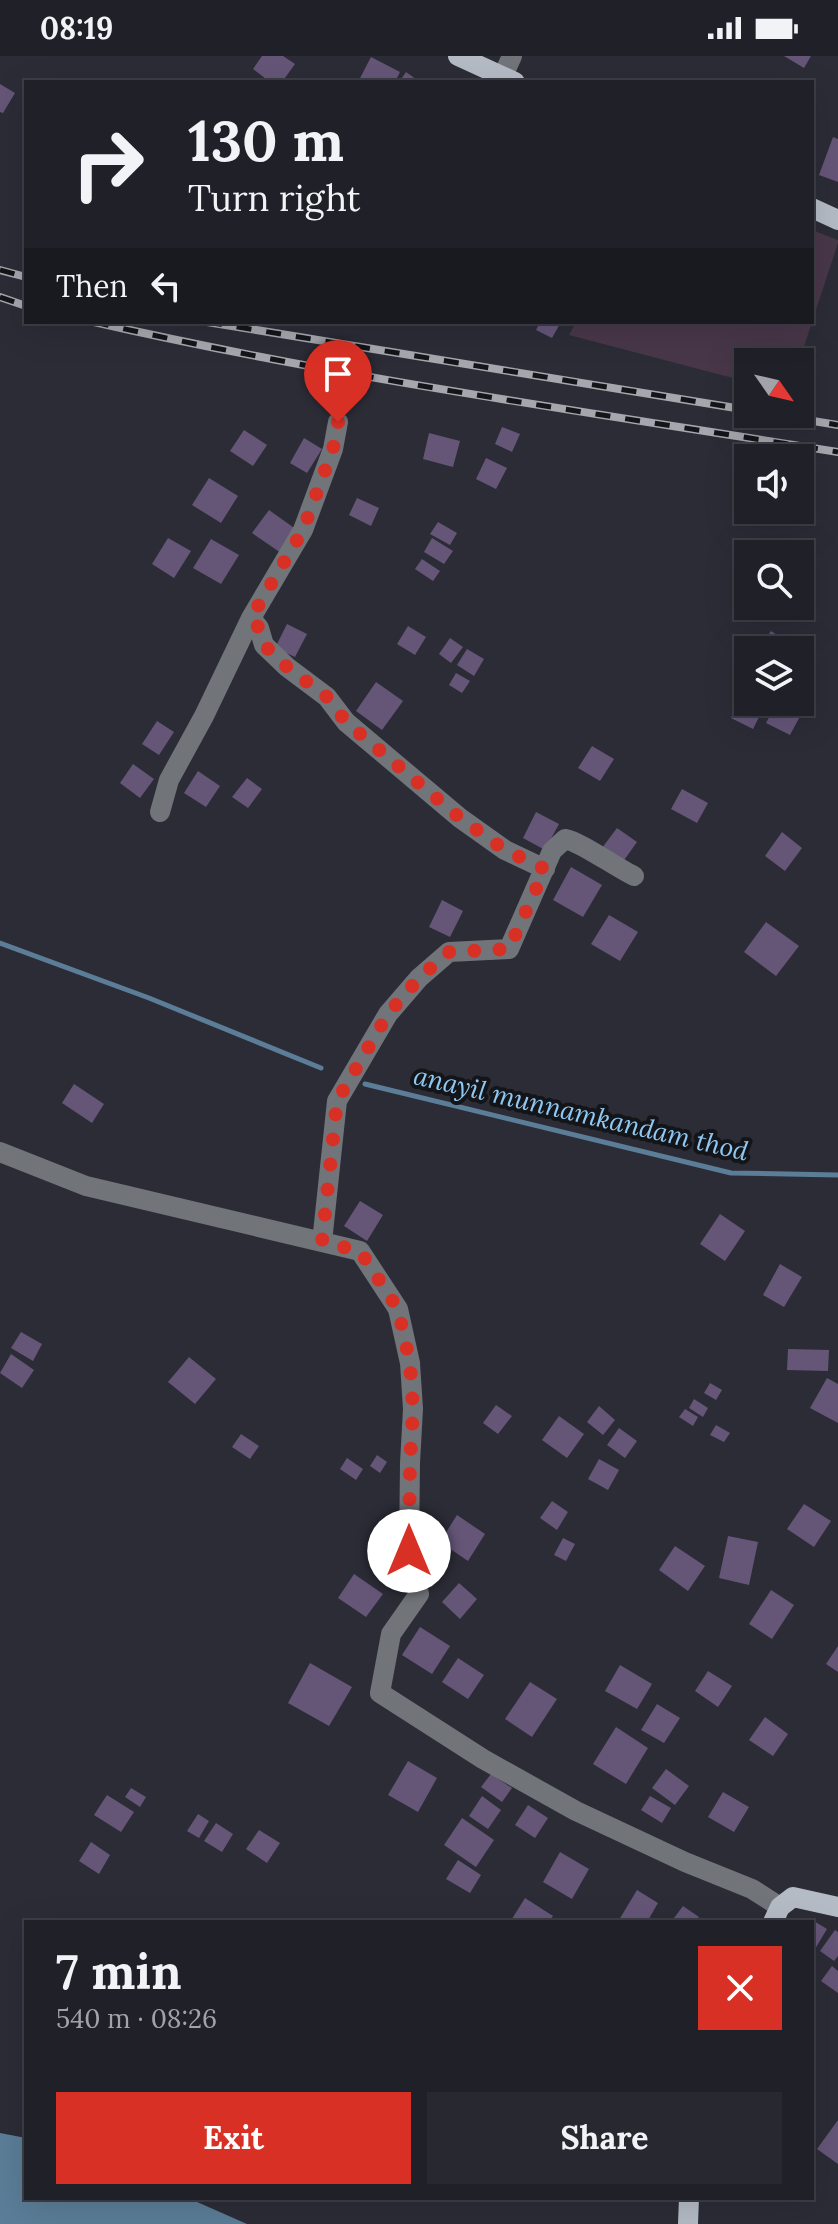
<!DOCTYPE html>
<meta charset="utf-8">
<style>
body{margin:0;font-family:Lora,serif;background:#282930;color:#f1f3f6;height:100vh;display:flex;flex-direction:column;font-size:30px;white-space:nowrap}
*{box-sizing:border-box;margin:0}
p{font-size:26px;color:#a2a3a8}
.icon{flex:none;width:44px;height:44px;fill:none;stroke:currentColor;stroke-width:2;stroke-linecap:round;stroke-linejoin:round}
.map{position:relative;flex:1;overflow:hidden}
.sheet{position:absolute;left:24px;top:1864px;width:790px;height:280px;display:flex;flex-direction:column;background:#202128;border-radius:0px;box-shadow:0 8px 32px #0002,0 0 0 2px #3d3e45}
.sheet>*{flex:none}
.top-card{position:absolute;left:24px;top:24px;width:790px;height:244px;border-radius:0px;box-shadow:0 8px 32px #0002,0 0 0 2px #3d3e45;background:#202128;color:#f1f3f6;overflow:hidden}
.needle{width:52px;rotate:124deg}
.controls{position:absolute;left:734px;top:292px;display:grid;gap:16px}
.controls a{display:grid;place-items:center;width:80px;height:80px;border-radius:0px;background:#202128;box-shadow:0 8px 32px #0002,0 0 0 2px #3d3e45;font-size:40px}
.pin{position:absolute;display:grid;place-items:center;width:68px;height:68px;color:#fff;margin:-82px -34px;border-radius:50% 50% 50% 0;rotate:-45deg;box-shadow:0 0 8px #0007}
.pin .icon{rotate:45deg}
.me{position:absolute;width:88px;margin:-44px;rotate:0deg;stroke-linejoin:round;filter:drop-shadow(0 0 6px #0008)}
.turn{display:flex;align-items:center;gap:28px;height:168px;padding:0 32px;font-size:36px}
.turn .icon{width:104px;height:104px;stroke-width:2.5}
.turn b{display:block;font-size:56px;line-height:68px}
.then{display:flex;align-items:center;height:76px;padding:0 32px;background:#0003;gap:16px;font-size:30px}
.round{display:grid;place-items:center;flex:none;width:84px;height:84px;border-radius:0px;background:#282930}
.summary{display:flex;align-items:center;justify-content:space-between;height:136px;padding:0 32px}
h1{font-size:48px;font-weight:700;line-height:60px}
.action{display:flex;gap:16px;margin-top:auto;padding:16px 32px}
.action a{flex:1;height:92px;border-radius:0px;background:#d93025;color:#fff;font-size:32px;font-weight:700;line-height:92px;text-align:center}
.action a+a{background:#282930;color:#f1f3f6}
.status{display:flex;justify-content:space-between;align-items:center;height:56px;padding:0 40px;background:#202128;direction:ltr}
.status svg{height:22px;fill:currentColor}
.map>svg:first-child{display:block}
.green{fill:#483749}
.water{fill:#5b7d97}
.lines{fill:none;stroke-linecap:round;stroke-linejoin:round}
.stream{stroke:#5b7d97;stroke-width:5}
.building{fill:#655678}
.minor{stroke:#717479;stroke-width:20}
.major{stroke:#b5bbc5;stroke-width:20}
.rail-casing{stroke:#a6a6ae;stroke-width:8}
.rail{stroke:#141519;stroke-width:5;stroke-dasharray:15;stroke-linecap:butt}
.route{stroke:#d93025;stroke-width:14;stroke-dasharray:0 25.2}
.labels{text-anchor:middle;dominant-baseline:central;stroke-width:8;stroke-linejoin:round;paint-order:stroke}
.water-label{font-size:26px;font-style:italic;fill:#8fc9f3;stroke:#141519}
</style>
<div class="status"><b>08:19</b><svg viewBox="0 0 49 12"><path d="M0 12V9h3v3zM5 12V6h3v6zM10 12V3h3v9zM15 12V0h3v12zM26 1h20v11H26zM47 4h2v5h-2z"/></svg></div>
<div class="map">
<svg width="838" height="2168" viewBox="0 0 838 2168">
<rect width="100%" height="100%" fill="#2b2c36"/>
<path class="green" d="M812 174 838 184V187L812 266Z
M576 266H812L799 306H748V326L569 279Z"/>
<path class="water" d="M0 2077 26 2082V2142H188L247 2168H0Z"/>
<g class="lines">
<path class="stream" d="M0 887 149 942 321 1012
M365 1028 731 1117 838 1119"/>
</g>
<path class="building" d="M262 0H283L295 8 282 26H270L253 13Z
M784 0H811L804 12Z
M371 1 400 16 395 26H358Z
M406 16 420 26H399Z
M0 28 15 37 3 57 0 56Z
M833 81 838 83V126L819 119Z
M540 266H561L552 282 536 274Z
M502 371 520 378 512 396 495 388Z
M244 374 267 389 253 410 230 395Z
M429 377 460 385 453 411 423 403Z
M304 382 322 393 307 417 290 407Z
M486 402 507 412 496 433 476 423Z
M209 422 238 440 221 467 192 449Z
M357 442 379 452 371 470 349 459Z
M269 454 297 474 281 497 252 477Z
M438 466 457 477 450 489 430 478Z
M168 482 191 495 174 522 152 508Z
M432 482 453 495 444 508 424 496Z
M211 483 239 499 221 528 193 512Z
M422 503 440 515 433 525 415 513Z
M287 568 307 578 295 601 275 592Z
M408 570 426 581 415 599 397 588Z
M771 575 786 585 780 594H758Z
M450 582 463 591 451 607 439 598Z
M467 593 484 603 474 620 457 609Z
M456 617 470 625 462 637 449 629Z
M376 626 403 645 382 674 356 655Z
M743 637 748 640V646L765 649 753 673 731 662Z
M777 646H796L805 651 790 679 766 667Z
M157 665 174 676 159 699 142 688Z
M592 690 614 703 600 725 578 712Z
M133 708 154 723 140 742 120 727Z
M198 715 220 730 206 751 184 737Z
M247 722 262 733 248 752 232 741Z
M682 733 708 747 697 767 671 753Z
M536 756 559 768 545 794 523 782Z
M617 772 637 786 622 807 602 792Z
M782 776 802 792 785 815 765 800Z
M571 811 602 829 583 861 553 844Z
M442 844 463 855 450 881 429 871Z
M609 859 638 876 620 905 591 888Z
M766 866 799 890 776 920 744 896Z
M74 1028 104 1048 92 1067 62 1047Z
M360 1145 383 1159 367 1185 344 1170Z
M720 1158 745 1175 725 1205 700 1188Z
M780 1208 802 1221 784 1251 763 1239Z
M21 1276 42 1288 33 1305 11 1292Z
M788 1293 829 1294 828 1315 787 1314Z
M11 1298 34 1314 22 1332 0 1317Z
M189 1301 216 1323 195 1348 168 1326Z
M827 1322 838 1328V1367L810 1352Z
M710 1327 722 1334 716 1344 704 1337Z
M694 1343 708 1352 703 1361 689 1352Z
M496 1349 512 1360 498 1378 483 1367Z
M599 1350 615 1364 603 1379 587 1366Z
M685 1353 698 1361 693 1370 679 1361Z
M559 1360 584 1378 567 1402 542 1384Z
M716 1369 730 1377 724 1386 710 1379Z
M619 1372 637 1385 625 1402 607 1389Z
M241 1378 259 1390 250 1403 232 1391Z
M377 1399 387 1406 380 1417 370 1410Z
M347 1402 363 1413 356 1424 340 1413Z
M599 1403 619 1414 608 1434 588 1423Z
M552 1445 568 1456 557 1474 540 1462Z
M804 1448 831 1465 814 1491 787 1473Z
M457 1459 485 1478 468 1505 440 1486Z
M728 1480 758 1486 749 1529 719 1522Z
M563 1482 575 1488 566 1505 554 1499Z
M675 1490 705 1510 688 1535 659 1514Z
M354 1518 383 1538 366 1561 338 1542Z
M459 1527 477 1543 460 1563 442 1546Z
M771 1534 794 1549 772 1583 749 1568Z
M420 1571 450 1590 432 1618 402 1599Z
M838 1590V1616L826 1608Z
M458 1602 484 1619 468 1643 442 1626Z
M310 1607 352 1631 329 1670 288 1647Z
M620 1609 652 1628 637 1653 605 1635Z
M708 1615 732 1630 718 1651 695 1635Z
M530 1626 557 1643 532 1681 505 1663Z
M657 1648 680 1662 664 1687 641 1674Z
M765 1661 788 1678 773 1700 749 1684Z
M616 1671 648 1692 626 1728 593 1708Z
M408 1705 437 1722 418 1756 388 1739Z
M666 1713 689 1730 675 1749 652 1732Z
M491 1718 512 1732 502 1746 481 1731Z
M131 1732 146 1741 140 1751 125 1741Z
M723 1736 749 1751 734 1776 708 1761Z
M107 1739 134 1756 121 1776 94 1759Z
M482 1740 501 1754 488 1773 469 1760Z
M650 1740 671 1752 662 1767 641 1754Z
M528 1749 548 1762 535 1782 515 1769Z
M198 1758 209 1765 199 1782 187 1775Z
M462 1762 494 1784 476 1811 444 1789Z
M216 1767 233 1778 222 1796 204 1785Z
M259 1774 280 1787 267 1807 246 1793Z
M91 1786 110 1799 99 1818 79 1805Z
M560 1796 589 1813 572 1843 543 1826Z
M458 1804 481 1819 470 1837 446 1823Z
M637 1834 658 1847 647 1866H621L619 1864Z
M525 1842 553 1860 549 1866H510Z
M683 1850 699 1861 695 1866H671Z
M809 1862 827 1873 812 1898V1866H807Z
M835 1874 838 1876V1900L834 1905 820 1895Z
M832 1910 838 1915V1937L821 1925Z
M838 2064V2108L817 2093Z"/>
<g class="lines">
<path class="minor" d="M502 22 512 0
M338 366 333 393 303 474 251 562 259 572 264 589 287 611 327 641 346 666 460 762 505 794 545 813
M160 756 169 724 204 660 251 562
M0 1096 86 1130 360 1195 398 1253 410 1307 413 1353 410 1407 409 1495 419 1538 391 1578 380 1637 483 1703 576 1755 685 1806 752 1833 780 1851
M322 1186 337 1045 388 958 419 922 449 896 509 893 552 795 565 783C579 785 617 812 634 820"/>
<path class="major" d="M458 0 515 26
M812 152 838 164
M773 1866 780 1851 793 1841 838 1851
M688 2168 689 2142"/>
<defs>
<path id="rail" d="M0 214 26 221
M0 241 26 250
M94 266C339 322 589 356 838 396
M207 266 748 354
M770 358 838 369"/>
</defs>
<use href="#rail" class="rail-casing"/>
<use href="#rail" class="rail"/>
</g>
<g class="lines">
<path class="route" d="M338 366 333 393 303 474 251 562 259 572 264 589 287 611 327 641 346 666 460 762 505 794 545 813 509 893 449 896 419 922 388 958 337 1045 322 1186 360 1195 398 1253 410 1307 413 1353 410 1407 409 1495"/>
</g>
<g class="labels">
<g class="water-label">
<text transform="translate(581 1057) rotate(13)">anayil munnamkandam thod</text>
</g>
</g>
</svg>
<div class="controls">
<a><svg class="needle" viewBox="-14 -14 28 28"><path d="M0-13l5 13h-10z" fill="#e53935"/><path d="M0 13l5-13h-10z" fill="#a2a3a8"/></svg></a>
<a><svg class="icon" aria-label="sound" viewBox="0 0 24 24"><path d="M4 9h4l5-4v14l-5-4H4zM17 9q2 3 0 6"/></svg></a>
<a><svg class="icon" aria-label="search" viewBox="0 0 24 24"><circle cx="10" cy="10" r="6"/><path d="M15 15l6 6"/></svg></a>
<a><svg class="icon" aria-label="layers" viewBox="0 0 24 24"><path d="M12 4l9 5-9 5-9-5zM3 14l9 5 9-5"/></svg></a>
</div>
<div class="pin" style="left:338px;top:366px;background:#d93025"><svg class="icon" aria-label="arrive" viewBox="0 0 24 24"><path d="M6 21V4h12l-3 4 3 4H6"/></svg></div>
<svg class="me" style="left:409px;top:1495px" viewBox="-20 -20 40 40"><circle r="19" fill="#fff"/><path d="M0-13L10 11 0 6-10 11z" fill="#d93025"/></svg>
<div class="top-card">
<div class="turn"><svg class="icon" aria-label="right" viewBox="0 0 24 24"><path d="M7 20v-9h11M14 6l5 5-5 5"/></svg><div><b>130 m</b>Turn right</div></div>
<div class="then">Then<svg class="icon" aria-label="left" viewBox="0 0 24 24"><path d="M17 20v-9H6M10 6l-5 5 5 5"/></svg></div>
</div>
<section class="sheet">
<div class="summary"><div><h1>7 min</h1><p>540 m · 08:26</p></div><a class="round" style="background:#d93025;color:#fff"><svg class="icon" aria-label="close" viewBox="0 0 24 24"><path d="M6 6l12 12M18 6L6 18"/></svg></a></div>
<div class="action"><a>Exit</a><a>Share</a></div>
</section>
</div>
